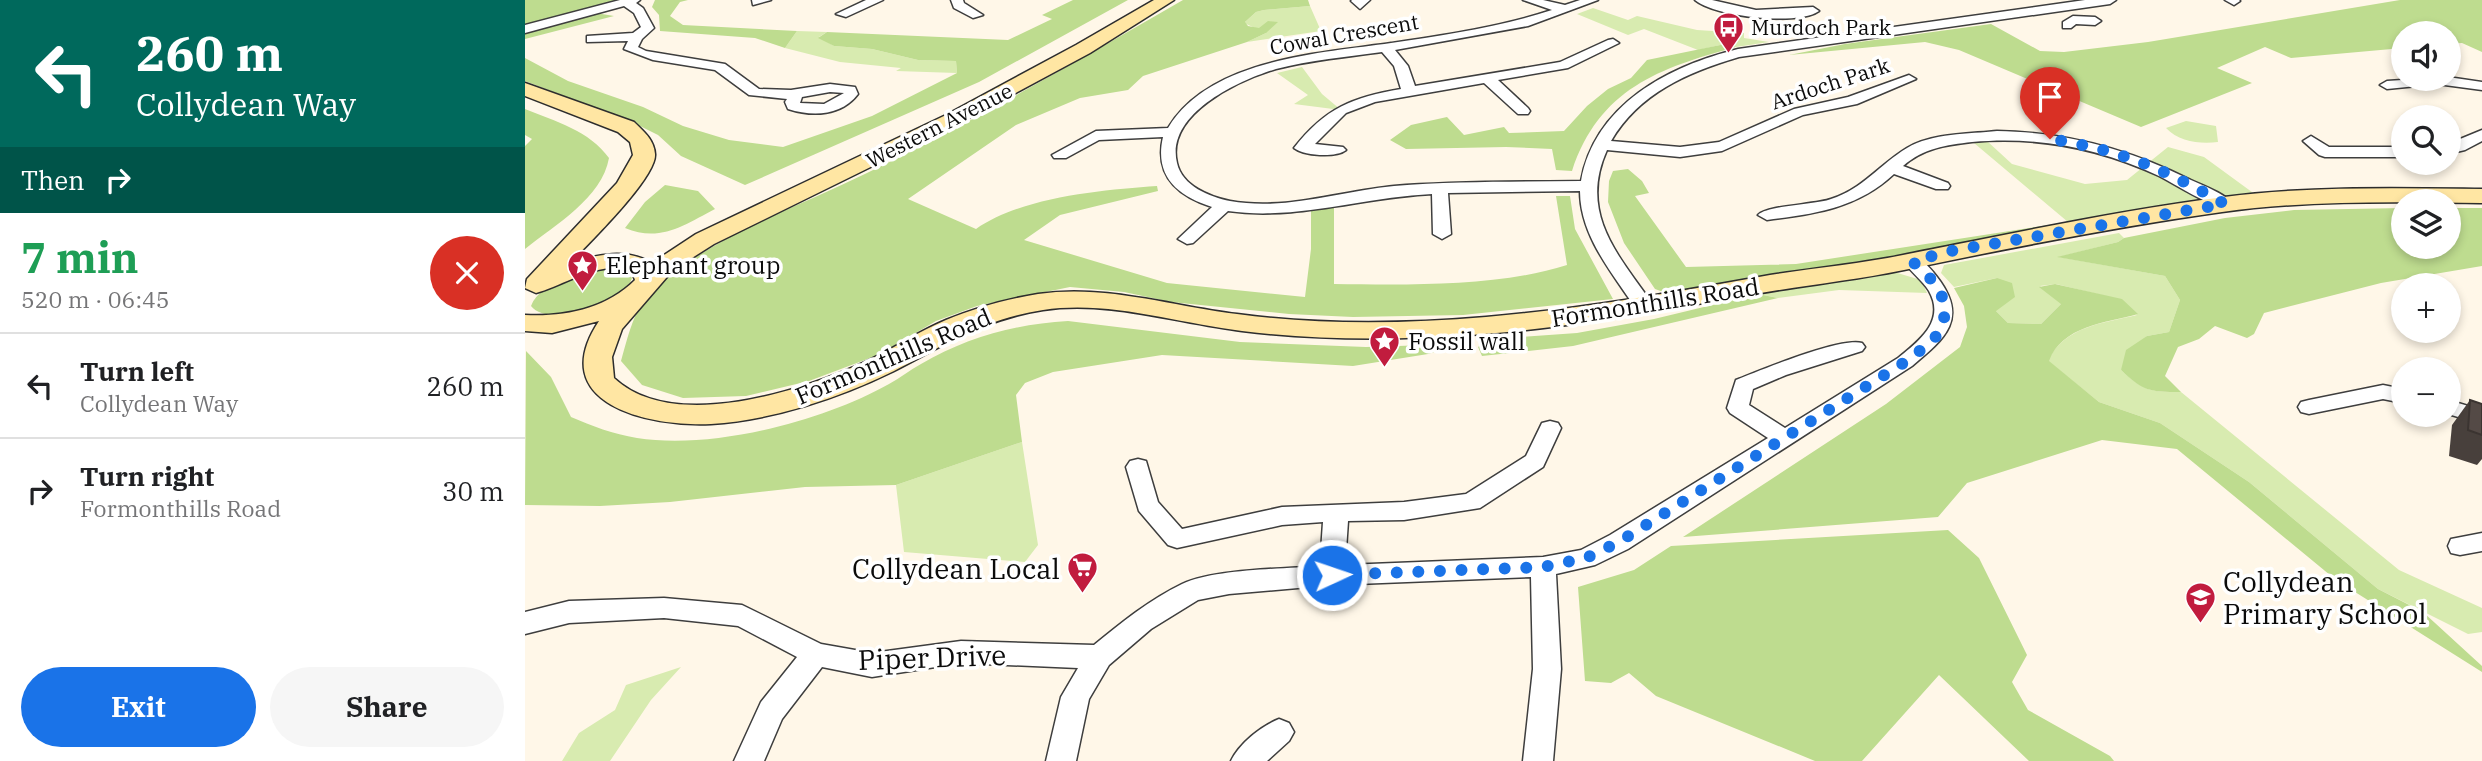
<!DOCTYPE html>
<meta charset="utf-8">
<style>
body{margin:0;font-family:"IBM Plex Serif",serif;background:#f6f6f6;color:#202124;height:100vh;display:flex;flex-direction:column;font-size:26px;white-space:nowrap}
*{box-sizing:border-box;margin:0}
p{font-size:23px;color:#757577}
.icon{flex:none;width:38px;height:38px;fill:none;stroke:currentColor;stroke-width:2;stroke-linecap:round;stroke-linejoin:round}
.map{position:relative;flex:1;overflow:hidden}
.drawer{display:flex;flex-direction:column;background:#fff;width:525px}
.drawer>*{flex:none}
.guide{background:#00695c;color:#fff;overflow:hidden}
.fabs{position:absolute;left:1866px;top:21px;display:grid;gap:14px}
.fabs a{display:grid;place-items:center;width:70px;height:70px;border-radius:50%;background:#fff;box-shadow:0 4px 10px #0003;font-size:35px}
.pin{position:absolute;display:grid;place-items:center;width:60px;height:60px;color:#fff;margin:-72px -30px;border-radius:50% 50% 50% 0;rotate:-45deg;box-shadow:0 0 7px #0007}
.pin .icon{rotate:45deg}
.me{position:absolute;width:77px;margin:-38px;rotate:87deg;stroke-linejoin:round;filter:drop-shadow(0 0 5px #0008)}
.turn{display:flex;align-items:center;gap:24px;height:147px;padding:0 21px;font-size:32px}
.turn .icon{width:91px;height:91px;stroke-width:2.5}
.turn b{display:block;font-size:49px;line-height:60px}
.then{display:flex;align-items:center;height:66px;padding:0 21px;background:#0003;gap:14px;font-size:26px}
.round{display:grid;place-items:center;flex:none;width:74px;height:74px;border-radius:37px;background:#f6f6f6}
.headline{display:flex;align-items:center;justify-content:space-between;height:119px;padding:0 21px}
h1{font-size:42px;font-weight:700;line-height:52px;color:#1e9e55}
.button{display:flex;gap:14px;margin-top:auto;padding:14px 21px}
.button a{flex:1;height:80px;border-radius:42px;background:#1a73e8;color:#fff;font-size:28px;font-weight:700;line-height:80px;text-align:center}
.button a+a{background:#f6f6f6;color:#202124}
ul{padding:0;list-style:none}
li{display:flex;align-items:center;gap:21px;height:105px;padding:0 21px;border-top:2px solid #e0e0e0}
li div{flex:1}
li b{display:block;font-size:26px}
li em{font-style:normal}
main{display:flex;flex:1;min-height:0}
.map>svg:first-child{display:block}
.green{fill:#d8ebb0}
.forest{fill:#bedc8f}
.lines{fill:none;stroke-linecap:round;stroke-linejoin:round}
.street-casing{stroke:#3e3e3e;stroke-width:3}
.secondary-casing{stroke:#2d2d2d;stroke-width:3}
.street{fill:#fff;fill-rule:evenodd}
.secondary{fill:#ffe6a3;fill-rule:evenodd}
.wall{fill:#48403c}
.building{fill:#544a46;stroke:#3b3431;stroke-width:2}
.route{stroke:#1a73e8;stroke-width:12;stroke-dasharray:0 21.6}
.labels{text-anchor:middle;dominant-baseline:central;stroke-width:7;stroke-linejoin:round;paint-order:stroke}
.far-poi-label{font-size:21px;fill:#0b0b0b;stroke:#fff;text-anchor:start}
.far-street-label{font-size:21px;fill:#0b0b0b;stroke:#fff}
.poi-label{font-size:24px;fill:#0b0b0b;stroke:#fff;text-anchor:start}
.street-label{font-size:24px;fill:#0b0b0b;stroke:#fff}
.near-poi-label{font-size:28px;fill:#0b0b0b;stroke:#fff;text-anchor:end}
.near-street-label{font-size:28px;fill:#0b0b0b;stroke:#fff}
</style>
<main>
<section class="drawer">
<div class="guide">
<div class="turn"><svg class="icon" aria-label="left" viewBox="0 0 24 24"><path d="M17 20v-9H6M10 6l-5 5 5 5"/></svg><div><b>260 m</b>Collydean Way</div></div>
<div class="then">Then<svg class="icon" aria-label="right" viewBox="0 0 24 24"><path d="M7 20v-9h11M14 6l5 5-5 5"/></svg></div>
</div>
<div class="headline"><div><h1>7 min</h1><p>520 m · 06:45</p></div><a class="round" style="background:#d93025;color:#fff"><svg class="icon" aria-label="close" viewBox="0 0 24 24"><path d="M6 6l12 12M18 6L6 18"/></svg></a></div>
<ul>
<li><svg class="icon" aria-label="left" viewBox="0 0 24 24"><path d="M17 20v-9H6M10 6l-5 5 5 5"/></svg><div><b>Turn left</b><p>Collydean Way</p></div><em>260 m</em></li>
<li><svg class="icon" aria-label="right" viewBox="0 0 24 24"><path d="M7 20v-9h11M14 6l5 5-5 5"/></svg><div><b>Turn right</b><p>Formonthills Road</p></div><em>30 m</em></li>
</ul>
<div class="button"><a>Exit</a><a>Share</a></div>
</section>
<div class="map">
<svg width="1957" height="761" viewBox="0 0 1957 761">
<rect width="100%" height="100%" fill="#fff7e8"/>
<path class="green" d="M785 6 796 31 722 42 741 33 719 23 731 12 739 10Z
M1068 8 1103 20 1112 16 1172 30 1219 33V38L1244 42 1211 47 1204 43 1173 50 1119 29 1103 35 1052 14Z
M272 31 302 32 294 37 309 46 347 49 393 60 431 61 432 73 371 71 376 68 315 62 260 48Z
M777 67 797 94 816 110 769 104 783 95 752 73Z
M1661 121 1691 126 1693 142C1675 144 1654 142 1641 128Z
M1462 141 1487 164 1560 184 1602 180 1643 147 1679 157 1731 195 1543 222 1449 143Z
M1594 233 1599 238 1593 242 1534 257 1640 276 1655 300 1644 332 1622 336 1596 370C1619 391 1625 392 1656 392L1874 570 1957 608V632L1943 634 1853 589 1724 482 1635 423 1574 402 1523 361C1539 326 1579 323 1612 315L1597 300 1531 284 1515 286 1537 303 1516 324 1483 323 1471 311 1472 278 1429 287 1416 273 1419 265Z
M1369 272 1396 280 1402 293 1314 290 1253 298 1233 294Z
M497 442 513 545 500 562 379 552 371 485Z
M156 667 126 700 85 761H37L54 733 90 710 101 685Z"/>
<path class="forest" d="M0 0H101L0 28Z
M130 0H163L155 2 145 16 158 25 272 31 260 48 230 38 135 31 134 15 127 7Z
M548 0H603L454 82 220 185 156 156 133 135 109 123 0 81V58L43 81 118 107 158 126 204 140 258 147 347 116 432 73 431 61 393 60 347 49 309 46 293 38 302 32 483 40 527 19 517 15Z
M658 0H783L785 6 739 10 731 12 720 22 723 26 734 28 743 21 753 22 741 33 722 42 618 76 603 90 555 98 491 125 383 199 451 229C497 197 576 190 632 186L633 191 535 215 499 240 642 283 780 297 786 249V208L809 205V284C881 285 974 287 1042 265L1031 196H1045L1050 229 1088 299 938 315 828 317 764 314 646 302 599 292 545 287 452 306 411 321 353 355 284 381 221 396 158 398 117 385 96 361C103 337 109 307 128 290 189 234 269 209 342 173 450 121 554 60 658 0Z
M1875 0H1957V52L1937 43 1923 44V33H1878V48L1766 58 1740 47 1692 68 1727 83 1616 127 1434 50 1400 42 1264 55 1320 44 1466 24 1515 51 1539 52 1623 42Z
M71 13 89 16 0 39V33Z
M1205 43 1211 47C1134 68 1074 89 1047 171L1031 170 1027 149 981 147 881 149 865 140 886 125 922 117 939 135 979 127 984 133 1039 131 1062 106 1083 89 1106 78 1122 60Z
M0 109C30 121 65 131 84 158 77 198 30 225 0 249V146L7 139 0 135Z
M1103 169 1117 181 1124 193 1110 196 1161 267 1271 264 1543 222 1513 233 1147 295 1130 289 1099 243 1083 202 1084 181 1088 171Z
M140 185 173 191 190 209C159 225 135 243 100 228L120 202Z
M1878 208V247H1923V208H1957V266L1856 283 1739 313 1729 334 1722 338 1690 326 1674 339 1653 347 1640 376 1656 392C1624 392 1618 391 1596 370L1601 350 1622 336 1644 332 1655 300 1640 276 1532 257 1593 242 1599 238 1700 218 1769 210Z
M88 268 100 270 107 278C100 305 24 329 6 306 16 280 63 270 88 268Z
M1472 278 1487 283 1490 297 1471 311 1483 323 1516 324 1536 304 1514 287 1530 284 1597 299 1613 314C1580 323 1537 326 1524 361L1574 402 1635 423 1724 482 1853 589 1898 612 1957 666V672L1811 580 1652 449 1577 440 1442 483 1413 517 1158 537 1361 404 1435 347 1442 327 1439 306 1429 288Z
M1233 294 1253 298 1048 346 957 356 953 347 965 339 1052 333 1129 319Z
M543 321 715 342 841 347 935 344 903 354 828 366 637 355 528 372 500 383 491 395 497 442 371 485 280 487 145 502 75 506 0 505 1 351 26 377 46 417C67 426 88 434 112 438 188 450 298 421 364 384 375 378 385 370 396 364 442 337 491 324 543 321Z
M1423 530 1454 558 1502 655 1487 682 1503 710 1585 756 1589 761H1504L1414 675 1337 761H1290L1131 696 1104 673 1086 683 1060 681 1053 587 1109 570 1146 546Z"/>
<g class="lines">
<defs>
<path id="street" d="M95 0H115L111 3 118 8 129 28 117 39 113 47 121 51 200 64 234 89 266 90 305 84 330 87 333 94C316 116 288 117 263 109L260 102 262 99 224 95 190 70 128 60 99 49 103 41 62 42V36L108 33 116 27 109 13 99 6 0 33V25ZM305 92 319 93 299 104 275 103 277 97Z
M227 0H246L228 5Z
M341 0H358L321 17 311 14Z
M426 0H438L439 3 458 15 448 18 429 8Z
M845 0 835 9 826 1 827 0Z
M998 0H1018L1040 5 1055 0H1073L1003 26 870 50 883 66 890 86 1035 62 1083 40 1088 39 1094 43 1043 68 973 80 1003 108 1005 111 1003 114H993L959 83 850 102 821 113 790 144 818 147 821 150C811 158 779 156 769 148 800 108 828 97 876 89L869 66 857 52C822 57 785 60 751 69 714 80 640 114 652 163 657 186 685 197 705 201 761 211 815 191 869 186 931 181 994 182 1056 181 1070 104 1144 66 1213 49L1560 0H1591L1585 4 1214 57C1163 72 1114 93 1086 141L1155 147 1194 142 1269 109 1323 97 1384 75 1391 79 1332 104 1278 115 1197 151 1155 157 1082 150C1053 214 1094 256 1129 306L1119 312 1112 310C1088 274 1055 236 1055 191L923 193 926 234 917 239 908 234 907 194C839 197 771 221 703 211L668 243 662 244 653 239 687 207C652 196 629 176 638 137L574 140 541 158H529L527 155 571 131 643 128C684 59 796 53 866 43 920 35 975 27 1027 10Z
M1170 0H1187L1231 10 1288 7 1294 11C1274 26 1190 17 1170 0Z
M1700 0H1714L1715 1 1709 5Z
M1548 16 1570 17 1576 21 1570 25 1551 24 1546 28H1538V22Z
M1923 77 1957 82V90L1912 84 1862 89 1855 85 1862 81Z
M1957 130V141L1940 150 1923 154V144Z
M1472 131C1542 132 1604 149 1666 180 1679 186 1699 193 1708 204L1706 208C1691 211 1650 184 1634 176 1574 148 1513 136 1447 142 1421 145 1399 148 1378 166L1423 183 1425 186 1423 189H1411L1369 174C1333 208 1290 214 1242 220L1233 215C1243 205 1290 205 1306 199 1338 189 1355 164 1382 148 1407 133 1444 134 1472 131Z
M1786 136 1804 147H1878V157H1800L1794 155 1778 141Z
M1388 257C1398 259 1406 269 1412 277 1444 318 1421 338 1387 366L1103 549 1070 565 1031 574 1036 669 1028 761H998L1008 669 1006 577 807 585 704 594 673 600 626 629 584 665 564 699 551 761H521L536 697 553 668 436 663 347 677 297 667 257 719 239 761H209L236 702 272 657 213 626 139 618 44 623 0 634V612L44 601 139 598 217 605 296 644 347 653 436 641 569 645C596 623 624 600 657 584 689 569 757 569 795 566L798 522 757 525 652 548 643 545 614 511 601 467 605 461 613 459 621 461 633 502 657 529 757 507 879 502 941 494 1001 456 1017 423 1025 421 1033 423 1036 428 1018 467 955 508 879 520 823 521 820 565 1018 557 1056 550 1085 535 1243 438 1205 413 1202 408 1211 380C1234 371 1315 337 1337 343L1340 347 1337 351 1261 375 1228 389 1224 405 1260 428 1373 358C1394 341 1421 321 1404 291 1397 280 1386 272 1379 262Z
M1858 385 1878 389V403L1858 399 1784 414 1776 412 1773 407 1776 402 1784 400Z
M1923 400 1957 410V424L1923 414Z
M1957 533V551L1935 555 1926 553 1923 546 1926 539Z
M754 719 764 723 769 732 764 741 742 761H706C714 744 736 726 754 719Z"/>
<path id="secondary" d="M629 0H649L565 53 435 123 189 244 148 270 97 329 87 357 89 378C149 434 280 390 344 360 370 348 394 331 421 320 450 308 482 299 513 294 580 284 646 306 712 314 794 325 878 324 961 317 1056 309 1151 292 1245 275 1289 268 1334 264 1378 255 1484 234 1591 211 1699 197 1784 186 1871 188 1957 189V203C1872 202 1783 200 1697 212 1590 227 1484 248 1379 270 1326 281 1272 286 1219 296 1133 311 1047 327 959 334 879 340 798 341 717 331 651 323 584 300 518 310 459 319 420 345 369 371 314 398 248 420 186 424 124 427 19 404 74 321L27 333 0 331V315C39 317 81 309 110 280L107 272C80 257 36 287 11 293L0 288 2 279 92 183 108 155 105 142 93 132 0 96V83L109 122C118 131 129 139 130 154 132 177 64 243 46 262 73 255 101 248 127 263L171 234 421 115 551 45Z"/>
</defs>
<use href="#street" class="street-casing"/>
<use href="#secondary" class="secondary-casing"/>
<use href="#street" class="street"/>
<use href="#secondary" class="secondary"/>
</g>
<path class="wall" d="M1945 400 1957 404V459L1952 465 1924 456 1927 425Z"/>
<path class="building" d="M1945 400 1957 404V435L1943 430Z"/>
<g class="lines">
<path class="route" d="M807 575 1018 567 1061 558 1094 542 1380 362 1409 340 1419 320 1420 302 1408 281 1388 262 1420 252 1700 204C1638 169 1597 150 1525 139"/>
</g>
<defs>
<symbol id="bus-pin" viewBox="-11 -11 22 30"><path d="M0 17L-7.5 6A9.5 9.5 0 1 1 7.5 6Z" fill="#c11c3e" stroke="#fff"/><path d="M-5-6H5V4H4V6H2V4H-2V6H-4V4H-5ZM-3.5-4V0h7V-4ZM-3.5 1.2v1.5H-2V1.2ZM2 1.2v1.5H3.5V1.2Z" fill="#fff"/></symbol>
<symbol id="sight-pin" viewBox="-11 -11 22 30"><path d="M0 17L-7.5 6A9.5 9.5 0 1 1 7.5 6Z" fill="#c11c3e" stroke="#fff"/><path d="M0-6L1.8-2.2L6-1.7L2.9 1.2L3.7 5.4L0 3.3L-3.7 5.4L-2.9 1.2L-6-1.7L-1.8-2.2Z" fill="#fff"/></symbol>
<symbol id="supermarket-pin" viewBox="-11 -11 22 30"><path d="M0 17L-7.5 6A9.5 9.5 0 1 1 7.5 6Z" fill="#c11c3e" stroke="#fff"/><path d="M-6-5.5h2.5l.6 2H6L4.5 2H-2.5L-4.4-4H-6ZM-1.5 3.2a1.3 1.3 0 1 0 .1 0ZM3 3.2a1.3 1.3 0 1 0 .1 0Z" fill="#fff"/></symbol>
<symbol id="school-pin" viewBox="-11 -11 22 30"><path d="M0 17L-7.5 6A9.5 9.5 0 1 1 7.5 6Z" fill="#c11c3e" stroke="#fff"/><path d="M0-5L7-2L0 1L-7-2ZM-4 1L0 2.5L4 1V4Q0 6-4 4Z" fill="#fff"/></symbol>
</defs>
<g fill-rule="evenodd">
<use href="#bus-pin" x="1186" y="10" width="35" height="47"/>
<use href="#sight-pin" x="40" y="248" width="35" height="47"/>
<use href="#sight-pin" x="842" y="324" width="35" height="47"/>
<use href="#supermarket-pin" x="540" y="550" width="35" height="47"/>
<use href="#school-pin" x="1658" y="580" width="35" height="47"/>
</g>
<g class="labels">
<g class="far-poi-label">
<text x="1226" y="27">Murdoch Park</text>
</g>
<g class="far-street-label">
<text transform="translate(819 34) rotate(-10)">Cowal Crescent</text>
<text transform="translate(1305 83) rotate(-18)">Ardoch Park</text>
<text transform="translate(414 125) rotate(-27)">Western Avenue</text>
</g>
<g class="poi-label">
<text x="81" y="265">Elephant group</text>
<text x="883" y="341">Fossil wall</text>
</g>
<g class="street-label">
<text transform="translate(1130 302) rotate(-9)">Formonthills Road</text>
<text transform="translate(368 356) rotate(-23)">Formonthills Road</text>
</g>
<g class="near-poi-label">
<text x="535" y="568">Collydean Local</text>
<text x="1698" y="581" text-anchor="start">Collydean<tspan x="1698" dy="32">Primary School</tspan></text>
</g>
<g class="near-street-label">
<text transform="translate(407 657) rotate(-2)">Piper Drive</text>
</g>
</g>
</svg>
<div class="fabs">
<a><svg class="icon" aria-label="sound" viewBox="0 0 24 24"><path d="M4 9h4l5-4v14l-5-4H4zM17 9q2 3 0 6"/></svg></a>
<a><svg class="icon" aria-label="search" viewBox="0 0 24 24"><circle cx="10" cy="10" r="6"/><path d="M15 15l6 6"/></svg></a>
<a><svg class="icon" aria-label="layers" viewBox="0 0 24 24"><path d="M12 4l9 5-9 5-9-5zM3 14l9 5 9-5"/></svg></a>
<a>+</a>
<a>−</a>
</div>
<div class="pin" style="left:1525px;top:139px;background:#d93025"><svg class="icon" aria-label="arrive" viewBox="0 0 24 24"><path d="M6 21V4h12l-3 4 3 4H6"/></svg></div>
<svg class="me" style="left:807px;top:575px" viewBox="-20 -20 40 40"><circle r="17" fill="#1a73e8" stroke="#fff" stroke-width="3"/><path d="M0-11L8 9 0 5-8 9z" fill="#fff"/></svg>
</div>
</main>
